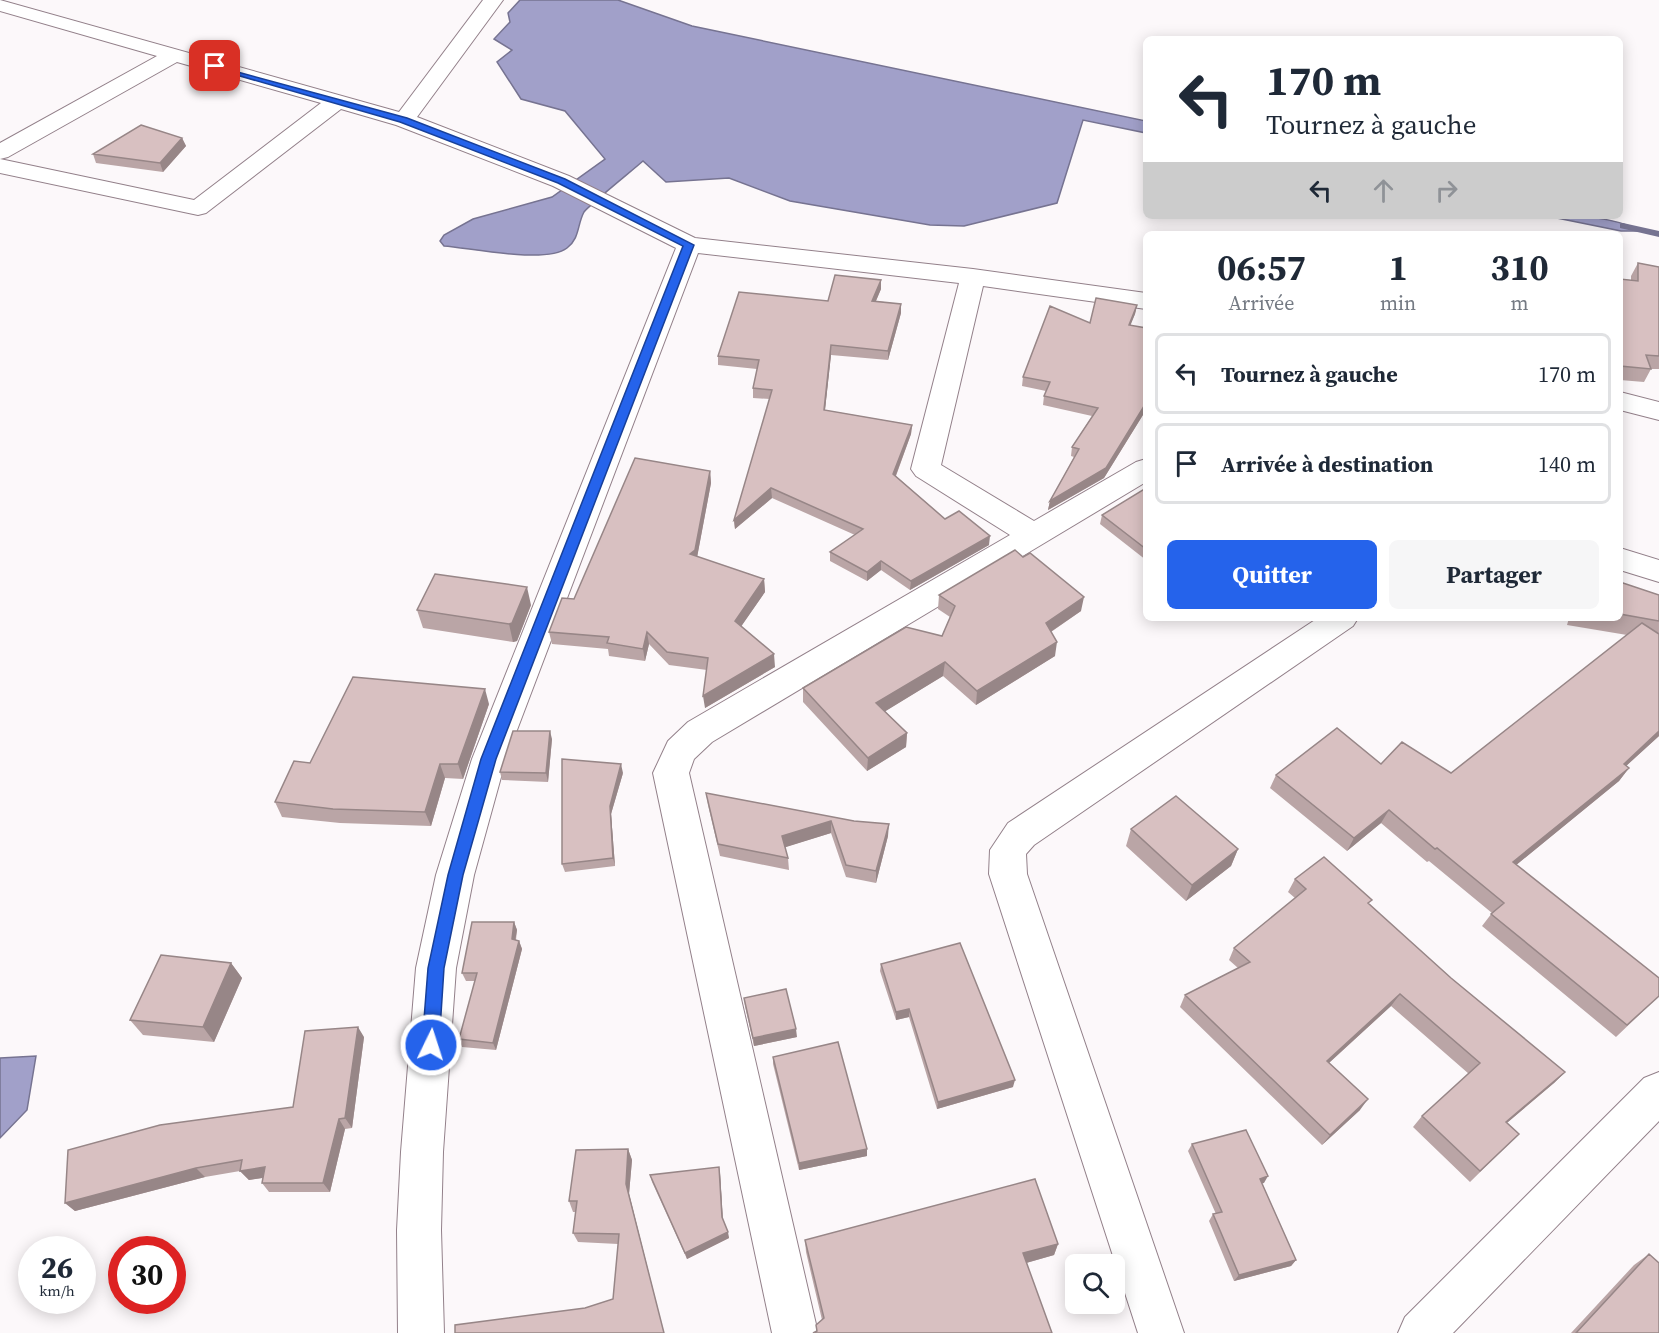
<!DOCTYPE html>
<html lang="fr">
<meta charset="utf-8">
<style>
body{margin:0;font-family:"Source Serif 4",serif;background:#f6f6f7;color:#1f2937;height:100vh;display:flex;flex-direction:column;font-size:22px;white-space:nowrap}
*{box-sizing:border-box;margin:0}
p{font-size:20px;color:#747a83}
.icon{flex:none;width:33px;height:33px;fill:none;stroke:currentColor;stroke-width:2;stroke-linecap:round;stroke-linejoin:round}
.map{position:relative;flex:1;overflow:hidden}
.panel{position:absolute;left:1143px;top:231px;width:480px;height:390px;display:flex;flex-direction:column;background:#fff;border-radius:9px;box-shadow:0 3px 15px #0003}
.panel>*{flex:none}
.top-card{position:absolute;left:1143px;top:36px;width:480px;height:183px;border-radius:9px;box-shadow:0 3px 15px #0003;background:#fff;color:#1f2937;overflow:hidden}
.tools{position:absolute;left:1065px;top:1254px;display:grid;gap:12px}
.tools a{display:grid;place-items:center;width:60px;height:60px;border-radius:9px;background:#fff;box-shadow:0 3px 15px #0003;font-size:30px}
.speed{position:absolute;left:18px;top:1236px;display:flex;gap:12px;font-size:30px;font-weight:700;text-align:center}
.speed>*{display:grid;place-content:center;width:78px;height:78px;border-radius:50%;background:#fff;box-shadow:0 3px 15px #0003;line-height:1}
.speed small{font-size:15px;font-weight:400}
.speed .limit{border:9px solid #d22;background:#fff;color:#111}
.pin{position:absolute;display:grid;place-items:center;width:51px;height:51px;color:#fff;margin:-26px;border-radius:12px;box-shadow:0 3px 9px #0006}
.me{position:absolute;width:66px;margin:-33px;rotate:4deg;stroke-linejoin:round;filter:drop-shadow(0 0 4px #0008)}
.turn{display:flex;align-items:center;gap:21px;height:126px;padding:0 24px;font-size:27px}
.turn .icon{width:78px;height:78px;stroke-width:2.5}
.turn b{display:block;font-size:42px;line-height:51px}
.lanes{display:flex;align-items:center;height:57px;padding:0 24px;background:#0003;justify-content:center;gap:30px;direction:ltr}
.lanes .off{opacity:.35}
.eta{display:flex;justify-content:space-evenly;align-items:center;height:102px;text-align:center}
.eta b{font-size:36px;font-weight:700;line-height:42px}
.button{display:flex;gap:12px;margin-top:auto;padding:12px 24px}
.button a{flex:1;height:69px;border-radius:9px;background:#2563eb;color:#fff;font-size:24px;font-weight:700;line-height:69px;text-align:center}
.button a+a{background:#f6f6f7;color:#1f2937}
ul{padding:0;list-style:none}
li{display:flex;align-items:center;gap:18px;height:81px;margin:0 12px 9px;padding:0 12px;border:3px solid #e0e1e3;border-radius:9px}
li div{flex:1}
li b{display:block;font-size:22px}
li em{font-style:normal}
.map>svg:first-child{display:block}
.water{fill:#a1a0c9;stroke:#767391;stroke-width:1.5}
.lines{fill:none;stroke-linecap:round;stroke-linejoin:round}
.stream{fill:#767391;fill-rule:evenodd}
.minor-casing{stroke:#93808a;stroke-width:2}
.minor{fill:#fff;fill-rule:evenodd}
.wall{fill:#baa5a6}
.shaded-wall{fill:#978687}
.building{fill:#d8c0c1;stroke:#978687;stroke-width:1.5}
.route{fill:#2563eb;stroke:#184099;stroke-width:1.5}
</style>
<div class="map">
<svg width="1659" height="1333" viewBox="0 0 1659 1333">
<rect width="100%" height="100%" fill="#fcf8fa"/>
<path class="water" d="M520 0H618L692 26 1146 121V133L1083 120 1057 203 964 226 930 225 790 201 729 178 666 182 643 161C634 169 588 206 584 212 577 225 580 238 567 248 546 264 471 248 444 246L440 241 444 235 473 219 552 197 605 159 565 111 521 99 497 62 512 50 494 39 510 22 508 13Z
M1547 216C1582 216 1610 216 1642 231H1621Z
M36 1056 27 1110 0 1138V1058Z"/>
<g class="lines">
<path class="stream" d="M1623 223 1659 231V237L1620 228V224Z"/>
<defs>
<path id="minor" d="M0 0 399 112 483 0H503L417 117 569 176 695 238 973 269 1146 293V309L983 286 941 465 1034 521 1136 462 1146 459V482L712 742 694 759 689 773 818 1333H772L653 773 668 741 688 722 1010 535 916 476 911 469 959 283 698 253 506 759 474 875 456 968 443 1152 441 1230 444 1333H398L397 1230 401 1152 416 968 436 875 472 759 676 248 553 186 396 125 341 109 206 213 198 215 0 173V159L194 200 321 103 177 62 8 157 0 159V143L157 56 0 11Z
M1620 392 1659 402V420L1620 410Z
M1620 548 1659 560V582L1620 570Z
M1318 618H1358L1353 626 1034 845 1026 854 1027 874 1184 1333H1138L989 874 990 850 1008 823Z
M1659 1072V1121L1453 1333H1398L1405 1317 1644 1078Z"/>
</defs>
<use href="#minor" class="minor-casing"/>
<use href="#minor" class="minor"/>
</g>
<path class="wall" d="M182 138 186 146 163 172 96 163 93 154Z
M1638 263 1659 267V369H1651L1644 382 1620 380V279L1631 280V276Z
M881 280V289L876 301 901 304V313L888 360 831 355 825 410 912 425 911 434 896 476 945 519 989 545 910 590 881 570 867 581 830 561V552L855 535 772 498 735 529 734 520 770 399 753 398V388L757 369 718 365V356L828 301Z
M1137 305 1135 314 1130 325 1146 410 1104 478 1048 510 1050 501 1074 457 1071 456 1072 447 1092 416 1043 405 1044 396 1046 391 1022 386 1023 377 1090 323Z
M710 471 711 483 697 557 764 579 765 592 741 626 775 667 705 708 707 670 669 665 649 644 645 661 609 656 608 649 552 644 549 632 574 599Z
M1146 488V560L1100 524 1102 515Z
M1620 582 1659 595V736L1626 766 1629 768 1619 781 1516 865 1659 978V996L1616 1037 1482 926 1492 913 1429 861 1427 862 1381 823 1347 851 1270 788 1276 775 1381 764 1451 773 1627 635 1567 625 1569 618H1620Z
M939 595 1081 611 1051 632 1055 656 976 705 943 676 885 711 907 733 906 747 867 771 803 702V688L942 636 950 617 938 609Z
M531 605 517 641 513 642 423 628 417 610Z
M489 704 463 779 445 778 431 826 340 823 282 817 275 802 310 763Z
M552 739 548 782 502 780 500 772Z
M623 773 611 814 615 866 565 872 562 864Z
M706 793 854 821 888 836 876 883 846 877 831 833 785 847 788 858 789 870 720 856 708 805Z
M1131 829 1238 849 1231 866 1186 901 1126 846Z
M1295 879 1369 905 1451 978 1565 1072 1554 1083 1507 1123 1519 1134 1470 1182 1413 1127 1422 1116 1469 1074 1391 1006 1329 1063 1360 1110 1322 1145 1180 1007 1185 995 1238 968 1229 960 1234 948 1295 898 1288 892Z
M514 922 517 930 516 940 519 941 522 949 496 1050 462 1047 459 1039 475 981H466L462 973Z
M231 963 242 978 214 1042 143 1035 130 1020Z
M881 964 1013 1087 937 1109 909 1017 896 1020 880 971Z
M744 998 797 1037 754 1046 745 1006Z
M364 1037 352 1128 345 1129 330 1192H269L262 1183 263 1178 249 1180 240 1171 205 1177 75 1211 65 1203 293 1107Z
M773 1057 867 1149V1156L799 1170 773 1064Z
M1192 1144 1264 1183H1262L1296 1260 1291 1266 1234 1281 1209 1221 1213 1214H1216L1188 1151Z
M628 1149 632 1160 629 1194 664 1333H455L585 1308 613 1299 618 1244 578 1242 573 1233 576 1212H573L569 1201Z
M720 1173 723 1220 729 1238 687 1259 652 1182 650 1175Z
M805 1240 1058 1244 1054 1255 1026 1263 816 1331V1325L822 1320 806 1252Z
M1649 1254 1659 1333H1571L1634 1265Z"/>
<path class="shaded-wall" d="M182 138 186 146 163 172 160 163Z
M881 280V289L872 310V301Z
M901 304V313L888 360V351Z
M1137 305 1135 314 1127 334 1129 325Z
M831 345V355L824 419V410Z
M1146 403V410L1104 478 1048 510 1050 501Z
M912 425 911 434 893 483V474Z
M710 471 711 483 696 563 690 554Z
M771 488 772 498 735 529 734 520Z
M990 536 989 545 910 590 911 581Z
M881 561V570L867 581V572Z
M764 579 765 592 736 634 735 621Z
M527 587 531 605 517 641 513 642 509 624Z
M1084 597 1081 611 1043 637 1046 623Z
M647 632 649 644 645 661 643 649Z
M1057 642 1055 656 976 705 977 691Z
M774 654 775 667 705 708 703 696Z
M945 662 943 676 876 717V703Z
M485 689 489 704 463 779 458 764Z
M550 731 552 739 548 782 546 773Z
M1659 731V736L1614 777 1624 764Z
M907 733 906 747 867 771 868 758Z
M440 764 445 778 431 826 425 812Z
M621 764 623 773 611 814 615 866 613 858 610 806Z
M1629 768 1619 781 1504 875 1513 862Z
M1389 810 1381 823 1347 851 1354 838Z
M831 821V833L783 848 782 836Z
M889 824 888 836 876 883V871Z
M1238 849 1231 866 1186 901 1192 885Z
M514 922 517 930 514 947 512 939Z
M519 941 522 949 496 1050 493 1043Z
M231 963 242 978 214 1042 203 1027Z
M1400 994 1391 1006 1319 1072 1327 1061Z
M909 1009V1017L896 1020V1012Z
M358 1027 364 1037 352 1128 345 1118Z
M796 1029 797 1037 754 1046 753 1038Z
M1565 1072 1554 1083 1496 1132 1506 1122Z
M1015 1080 1013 1087 937 1109 938 1102Z
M1368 1099 1360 1110 1322 1145 1330 1135Z
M339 1119 345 1129 330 1192 323 1183Z
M628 1149 632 1160 629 1194 664 1333 626 1184Z
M867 1149V1156L799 1170V1163Z
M265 1167 273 1176 249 1180 240 1171Z
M719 1167 720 1173 723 1224 722 1217Z
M196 1168 205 1177 75 1211 65 1203Z
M1268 1176 1264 1183 1256 1185 1260 1179Z
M728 1232 729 1238 687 1259 685 1253Z
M1058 1244 1054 1255 1019 1265 1023 1253Z
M1296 1260 1291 1266 1234 1281 1239 1275Z"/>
<path class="building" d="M141 125 182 138 160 163 93 154Z
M1638 263 1659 267V356L1646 355 1651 369 1620 366V279L1638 281Z
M835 275 881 280 872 301 901 304 888 351 831 345 824 410 912 425 893 474 945 519 959 511 990 536 911 581 881 561 867 572 830 552 863 529 771 488 734 520 772 390 753 388 759 360 718 356 739 292 828 301Z
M1096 298 1137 305 1129 325 1146 328V403L1106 468 1050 501 1079 449 1072 447 1098 408 1044 396 1050 382 1023 377 1050 306 1090 323Z
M635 458 710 471 695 550 690 554 764 579 735 621 774 654 703 696 708 658 667 652 647 632 643 649 607 643 609 637 549 632 562 598 574 599Z
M1146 488V549L1102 515Z
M1015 550 1023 557 1030 553 1084 597 1046 623 1057 642 977 691 945 662 876 703 907 733 868 758 803 688 906 627 942 636 955 606 939 595Z
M435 574 527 587 512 623 509 624 417 610Z
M1620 582 1659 595V621L1620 614Z
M1642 623 1659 634V731L1624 764 1629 768 1513 862 1659 978V996L1627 1025 1491 914 1504 903 1437 848 1435 849 1389 810 1354 838 1276 775 1337 728 1381 764 1402 742 1451 773Z
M353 677 485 689 458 764H440L425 812 333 809 275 802 294 761 310 763Z
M513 731H550L546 773 500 772Z
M562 759 621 764 610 806 613 858 562 864Z
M706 793 854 821 889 824 876 871 846 865 831 821 782 836 788 858 718 844Z
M1176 796 1238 849 1192 885 1131 829Z
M1324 857 1372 900 1368 903 1451 978 1565 1072 1506 1122 1519 1134 1480 1171 1422 1116 1480 1063 1400 994 1327 1061 1368 1099 1330 1135 1185 995 1250 962 1234 948 1306 889 1295 879Z
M472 922H514L512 939 519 941 493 1043 459 1039 477 973H462Z
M960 943 1015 1080 938 1102 909 1009 896 1012 881 964Z
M161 955 231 963 203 1027 130 1020Z
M786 989 796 1029 753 1038 744 998Z
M358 1027 345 1118 339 1119 323 1183H262L265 1167 240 1171 242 1160 196 1168 65 1203 68 1150 160 1125 293 1107 305 1031Z
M838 1042 867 1149 799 1163 773 1057Z
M1246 1130 1268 1176 1260 1179 1296 1260 1239 1275 1213 1214 1222 1212 1192 1144Z
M628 1149 626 1184 664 1333H455V1325L585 1308 613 1299 619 1234 573 1233 577 1201H569L576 1150Z
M719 1167 722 1217 728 1232 685 1253 650 1175Z
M1035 1179 1058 1244 1023 1253 1052 1333H813L817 1331 816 1325 824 1318 805 1240Z
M1649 1254 1659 1263V1333H1576Z"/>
<path class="route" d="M212 65 407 118 565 179 694 245 496 759 463 875 444 968 439 1045 437 1051 431 1053 425 1051 422 1045 428 968 448 875 481 759 683 246 558 183 400 122 212 68Z"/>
</svg>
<div class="tools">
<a><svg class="icon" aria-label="search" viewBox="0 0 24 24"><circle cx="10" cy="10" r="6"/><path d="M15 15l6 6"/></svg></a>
</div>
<div class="speed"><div>26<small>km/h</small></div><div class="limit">30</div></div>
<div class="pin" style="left:215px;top:66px;background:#d93025"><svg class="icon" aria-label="arrive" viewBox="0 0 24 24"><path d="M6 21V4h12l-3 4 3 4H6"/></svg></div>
<svg class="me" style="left:431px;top:1045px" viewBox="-20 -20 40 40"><circle r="17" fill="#2563eb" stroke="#fff" stroke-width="3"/><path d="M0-11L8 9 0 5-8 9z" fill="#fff"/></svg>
<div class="top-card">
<div class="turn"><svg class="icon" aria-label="left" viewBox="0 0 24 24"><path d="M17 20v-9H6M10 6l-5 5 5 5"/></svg><div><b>170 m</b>Tournez à gauche</div></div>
<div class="lanes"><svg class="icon" aria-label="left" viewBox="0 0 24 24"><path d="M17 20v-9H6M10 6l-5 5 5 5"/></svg><svg class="icon off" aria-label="ahead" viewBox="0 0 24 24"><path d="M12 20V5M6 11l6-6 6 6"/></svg><svg class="icon off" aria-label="right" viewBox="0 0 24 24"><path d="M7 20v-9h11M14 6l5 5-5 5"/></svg></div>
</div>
<section class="panel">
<div class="eta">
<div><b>06:57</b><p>Arrivée</p></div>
<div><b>1</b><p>min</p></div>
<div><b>310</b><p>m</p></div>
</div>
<ul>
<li><svg class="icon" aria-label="left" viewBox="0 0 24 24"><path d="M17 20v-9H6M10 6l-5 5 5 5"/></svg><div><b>Tournez à gauche</b></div><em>170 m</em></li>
<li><svg class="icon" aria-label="arrive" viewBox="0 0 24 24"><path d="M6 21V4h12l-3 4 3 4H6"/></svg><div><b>Arrivée à destination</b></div><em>140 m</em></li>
</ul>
<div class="button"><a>Quitter</a><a>Partager</a></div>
</section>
</div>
